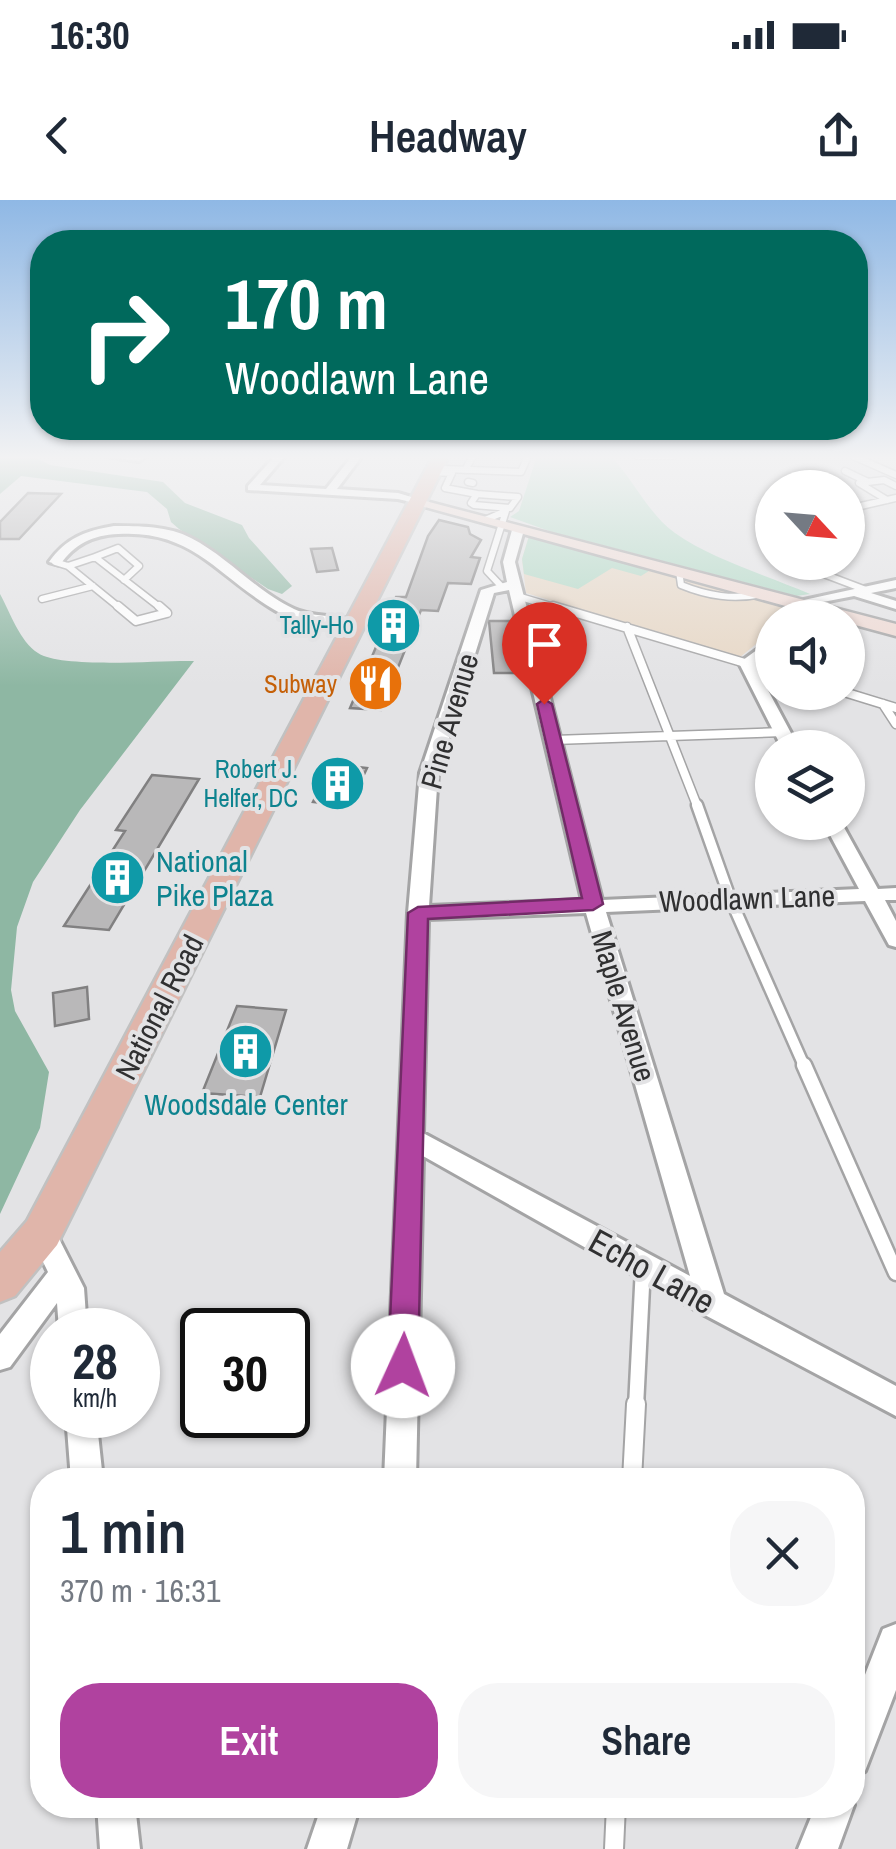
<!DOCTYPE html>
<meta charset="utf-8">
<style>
body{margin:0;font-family:"Archivo Narrow",sans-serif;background:#f6f6f7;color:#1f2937;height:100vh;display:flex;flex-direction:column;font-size:38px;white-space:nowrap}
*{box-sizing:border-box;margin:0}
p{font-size:32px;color:#747a83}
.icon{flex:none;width:55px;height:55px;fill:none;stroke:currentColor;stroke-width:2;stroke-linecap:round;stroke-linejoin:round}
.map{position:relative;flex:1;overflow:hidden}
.drawer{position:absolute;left:30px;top:1268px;width:835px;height:350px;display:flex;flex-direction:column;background:#fff;border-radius:40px;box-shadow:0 2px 8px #0004}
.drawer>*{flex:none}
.banner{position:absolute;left:30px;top:30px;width:838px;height:210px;border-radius:40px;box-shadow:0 2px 8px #0004;background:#00695c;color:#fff;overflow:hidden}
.needle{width:65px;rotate:116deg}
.buttons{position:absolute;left:755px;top:270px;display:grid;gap:20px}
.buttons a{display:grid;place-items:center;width:110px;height:110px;border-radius:50%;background:#fff;box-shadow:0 2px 8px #0004;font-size:50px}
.speed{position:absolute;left:30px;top:1108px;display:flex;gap:20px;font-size:50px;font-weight:700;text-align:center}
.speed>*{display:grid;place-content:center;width:130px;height:130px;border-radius:50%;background:#fff;box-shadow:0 2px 8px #0004;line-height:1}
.speed small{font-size:25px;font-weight:400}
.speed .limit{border:5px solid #111;border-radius:15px;background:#fff;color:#111}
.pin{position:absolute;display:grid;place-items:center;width:85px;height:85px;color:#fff;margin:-102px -42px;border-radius:50% 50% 50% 0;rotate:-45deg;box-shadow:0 0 10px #0007}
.pin .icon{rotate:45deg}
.me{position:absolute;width:110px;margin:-55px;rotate:2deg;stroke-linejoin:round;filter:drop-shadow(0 0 8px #0008)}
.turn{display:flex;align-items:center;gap:35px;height:210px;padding:0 30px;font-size:45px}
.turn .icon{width:130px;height:130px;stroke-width:2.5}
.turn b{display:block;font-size:70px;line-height:85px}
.round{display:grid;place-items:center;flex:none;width:105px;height:105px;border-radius:40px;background:#f6f6f7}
.head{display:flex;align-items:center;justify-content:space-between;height:170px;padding:0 30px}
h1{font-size:60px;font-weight:600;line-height:75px}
.primary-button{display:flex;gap:20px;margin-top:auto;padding:20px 30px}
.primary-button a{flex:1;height:115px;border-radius:40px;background:#b0429f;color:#fff;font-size:40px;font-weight:600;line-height:115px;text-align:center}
.primary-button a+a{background:#f6f6f7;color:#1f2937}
.status{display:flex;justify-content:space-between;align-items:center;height:70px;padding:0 50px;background:#fff;direction:ltr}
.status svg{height:28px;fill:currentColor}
header{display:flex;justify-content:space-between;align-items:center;height:130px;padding:0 30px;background:#fff;font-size:45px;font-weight:600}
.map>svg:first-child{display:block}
.education{fill:#e7d7c5}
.green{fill:#afd8c4}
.forest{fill:#8eb7a3}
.building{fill:#b9b8b9;stroke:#818081;stroke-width:2.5}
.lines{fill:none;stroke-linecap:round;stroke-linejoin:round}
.service-far4-casing{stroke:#a4a4a5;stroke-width:9}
.service-far3-casing{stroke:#a4a4a5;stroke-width:11}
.service-far2-casing{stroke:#a4a4a5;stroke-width:15}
.service-far1-casing{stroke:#a4a4a5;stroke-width:19}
.service-casing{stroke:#a4a4a5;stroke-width:22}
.minor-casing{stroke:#a4a4a5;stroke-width:6}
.secondary-casing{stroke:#a4a4a5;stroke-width:5}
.primary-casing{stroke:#c1c1c1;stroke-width:5}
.service-far4{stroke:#fff;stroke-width:6}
.service-far3{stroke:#fff;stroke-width:8}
.service-far2{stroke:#fff;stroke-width:10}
.service-far1{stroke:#fff;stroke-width:14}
.service{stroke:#fff;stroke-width:18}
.minor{fill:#fff;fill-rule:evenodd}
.secondary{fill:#efdad4;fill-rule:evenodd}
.primary{fill:#e0b5aa;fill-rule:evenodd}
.route{fill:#b0429f;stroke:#722b67;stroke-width:2.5}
.labels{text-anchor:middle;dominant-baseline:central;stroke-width:8;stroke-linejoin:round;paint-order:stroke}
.far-culture-label{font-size:25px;fill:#0d838f;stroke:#e3e3e5;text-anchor:end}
.far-food-label{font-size:25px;fill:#c56008;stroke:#e3e3e5;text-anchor:end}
.street-label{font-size:30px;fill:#303031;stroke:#e3e3e5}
.culture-label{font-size:30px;fill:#0d838f;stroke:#e3e3e5;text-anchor:start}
.near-street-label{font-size:35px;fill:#303031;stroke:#e3e3e5}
</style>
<div class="status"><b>16:30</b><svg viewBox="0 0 49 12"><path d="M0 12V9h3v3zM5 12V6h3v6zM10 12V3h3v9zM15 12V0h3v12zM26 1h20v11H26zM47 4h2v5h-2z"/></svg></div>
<header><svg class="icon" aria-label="back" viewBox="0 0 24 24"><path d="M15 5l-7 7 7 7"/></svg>Headway<svg class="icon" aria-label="share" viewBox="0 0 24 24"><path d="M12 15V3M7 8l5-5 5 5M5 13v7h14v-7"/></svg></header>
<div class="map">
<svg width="896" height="1649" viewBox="0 0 896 1649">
<rect width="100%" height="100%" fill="#e3e3e5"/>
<path class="education" d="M529 336 799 410 790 417 772 418V431L739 458 526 393 522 359Z"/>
<path class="green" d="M537 256H610C634 279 647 313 675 333 711 359 769 376 810 394L796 396 552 332 510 317 519 311Z
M529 336 652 369 641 376 612 368 578 389 524 374 522 359Z"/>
<path class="forest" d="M0 256H33L50 265 163 282 185 303 242 325 249 338 292 386 282 394 268 389 179 329 171 322 167 309 147 292 21 276 0 294Z
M0 394C10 412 20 442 38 453 62 469 161 460 194 461L80 610 33 682 17 727 11 790 15 811 49 872 40 928 0 1014Z"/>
<path class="building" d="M28 293 61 294 19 339H0V322Z
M439 320 468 327 470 334 481 340 471 357 480 358 471 384 448 383 438 411 421 410 381 510 350 508 382 433H377L396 397H406L428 336Z
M332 348 338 370 317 372 311 349Z
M489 421H512L522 473H494Z
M331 564 367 568 349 606 313 602Z
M152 575 199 579 109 730 64 726 125 631 116 630Z
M87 787 89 819 55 826 53 793Z
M237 806 286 810 260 897 202 893Z"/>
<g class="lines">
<defs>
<path id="service-far4" d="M637 256H673
M853 256 896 275
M444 269 521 272 528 256
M465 270 473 256
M845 271 868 282
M433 272 452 273 445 288 477 294
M468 282 473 283
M477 294 518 297 510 308 474 305 471 303Z
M887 300 859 283 884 280 896 286
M848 309 896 298
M485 320 506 311 487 371 501 386
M95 357 118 348 139 366 124 380
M55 362 68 366
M792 362 866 390
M68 366 121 409
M68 366 95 357 162 409
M679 371 681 385C708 396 733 400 762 394
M517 396 561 409
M42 399 93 386"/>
<path id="service-far3" d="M118 406 136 421 167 413 159 406
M553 406 772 471
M627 427 698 608
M844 492 896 508
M883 504 896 524
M554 540 783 532"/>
<path id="service-far2" d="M697 605 730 698 805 868"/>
<path id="service-far1" d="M804 865 896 1073
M636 1207 643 1067"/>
<path id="service" d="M632 1280 636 1204
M614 1649 616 1605"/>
<path id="minor" d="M104 256H142L144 258 139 261Z
M275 256H285L260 285 326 289 352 256H362L337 289 398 293 425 301 419 304 398 299 248 290V286Z
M114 326C139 326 169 326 191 338 228 357 257 392 294 409 315 419 344 413 362 425L355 429C330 426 303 426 280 413 220 380 195 329 118 334 93 335 74 344 60 365L49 362C66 338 85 331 114 326Z
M518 326 524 330 515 362 602 700 859 689 823 622H841L878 689 896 688V700H885L896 721V747L889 745 865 701 606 712 724 1094 896 1186V1216L703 1114 423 956 416 1280H384L408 713 420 573 481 390 507 382 503 362 512 330ZM509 390 582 700 429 706 438 573 494 393ZM586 713 690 1076 423 933 428 719Z
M896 380V388L871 393 896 401V409L854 396 797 407 790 403Z
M772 439V450L754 464 799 548H782L739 463Z
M42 1022 52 1025 84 1088 87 1130H59L57 1103 10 1167 0 1170V1134L48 1072 29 1033 32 1025Z
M66 1215H96L103 1280H71Z
M896 1424V1490L865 1571 852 1577V1508L883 1429Z
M852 1600 854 1605 838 1649H798L816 1605H852Z
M97 1605H135L140 1649H100Z
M322 1605H360L347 1649H307Z"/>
<path id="secondary" d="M414 298 896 424V436L848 423V418H829L414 304Z"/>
<path id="primary" d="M433 256H449L57 1045 15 1096 0 1102V1052L27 1021Z"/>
</defs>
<use href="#service-far4" class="service-far4-casing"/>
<use href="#service-far3" class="service-far3-casing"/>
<use href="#service-far2" class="service-far2-casing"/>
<use href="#service-far1" class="service-far1-casing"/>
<use href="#service" class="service-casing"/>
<use href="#minor" class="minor-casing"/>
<use href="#secondary" class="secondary-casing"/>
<use href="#primary" class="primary-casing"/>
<use href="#service-far4" class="service-far4"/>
<use href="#service-far3" class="service-far3"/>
<use href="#service-far2" class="service-far2"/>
<use href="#service-far1" class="service-far1"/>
<use href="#service" class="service"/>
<use href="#minor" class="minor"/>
<use href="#secondary" class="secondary"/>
<use href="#primary" class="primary"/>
</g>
<linearGradient id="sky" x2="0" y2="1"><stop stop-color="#8fb8e5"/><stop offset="0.53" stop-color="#f2f2f3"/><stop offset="1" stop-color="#f2f2f3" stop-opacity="0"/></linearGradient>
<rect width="896" height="486" fill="url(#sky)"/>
<path class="route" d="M544 499 552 504 603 704 593 710 428 719 418 1166 414 1175 403 1179 392 1175 388 1166 408 713 418 707 582 698 537 504Z"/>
<defs>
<symbol id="building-disc" viewBox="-11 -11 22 22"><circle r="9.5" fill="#0f9aa8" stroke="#e3e3e5"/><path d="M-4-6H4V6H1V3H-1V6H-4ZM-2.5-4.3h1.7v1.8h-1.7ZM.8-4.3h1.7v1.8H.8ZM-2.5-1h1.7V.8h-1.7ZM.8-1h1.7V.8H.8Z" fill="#fff"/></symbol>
<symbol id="restaurant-disc" viewBox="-11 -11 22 22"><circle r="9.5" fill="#e8710a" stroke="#e3e3e5"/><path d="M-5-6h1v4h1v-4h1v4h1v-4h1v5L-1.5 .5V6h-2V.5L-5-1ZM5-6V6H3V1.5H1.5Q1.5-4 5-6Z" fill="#fff"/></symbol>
</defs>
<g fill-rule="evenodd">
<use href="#building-disc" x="362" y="394" width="63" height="63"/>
<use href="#restaurant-disc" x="344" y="452" width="63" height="63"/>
<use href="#building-disc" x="306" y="552" width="63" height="63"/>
<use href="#building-disc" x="86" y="646" width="63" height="63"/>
<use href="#building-disc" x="214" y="820" width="63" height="63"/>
</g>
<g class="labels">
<g class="far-culture-label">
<text x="354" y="425">Tally-Ho</text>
<text x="298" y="569">Robert J.<tspan x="298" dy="29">Helfer, DC</tspan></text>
</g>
<g class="far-food-label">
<text x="337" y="484">Subway</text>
</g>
<g class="street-label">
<text transform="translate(449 521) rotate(-74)">Pine Avenue</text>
<text transform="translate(747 698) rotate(-2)">Woodlawn Lane</text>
<text transform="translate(624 806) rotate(73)">Maple Avenue</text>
<text transform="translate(159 807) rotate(-63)">National Road</text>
</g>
<g class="culture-label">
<text x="156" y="661">National<tspan x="156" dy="34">Pike Plaza</tspan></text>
<text x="246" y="904" text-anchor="middle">Woodsdale Center</text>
</g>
<g class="near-street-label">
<text transform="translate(652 1071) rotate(29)">Echo Lane</text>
</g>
</g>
</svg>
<div class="buttons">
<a><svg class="needle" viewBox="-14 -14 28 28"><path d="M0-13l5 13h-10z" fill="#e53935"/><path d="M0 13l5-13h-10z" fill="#747a83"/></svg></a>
<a><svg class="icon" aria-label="sound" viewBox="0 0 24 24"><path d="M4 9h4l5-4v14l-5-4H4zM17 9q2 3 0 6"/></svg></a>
<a><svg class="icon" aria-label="layers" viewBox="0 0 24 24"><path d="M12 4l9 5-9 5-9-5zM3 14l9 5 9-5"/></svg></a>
</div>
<div class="speed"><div>28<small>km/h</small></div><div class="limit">30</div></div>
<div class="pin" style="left:544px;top:504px;background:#d93025"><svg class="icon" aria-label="arrive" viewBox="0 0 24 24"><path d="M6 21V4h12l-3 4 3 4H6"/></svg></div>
<svg class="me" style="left:403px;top:1166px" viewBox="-20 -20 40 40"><circle r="19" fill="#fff"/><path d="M0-13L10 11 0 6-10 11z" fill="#b0429f"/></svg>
<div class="banner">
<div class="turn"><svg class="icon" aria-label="right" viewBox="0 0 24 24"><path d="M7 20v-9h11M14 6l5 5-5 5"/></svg><div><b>170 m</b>Woodlawn Lane</div></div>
</div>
<section class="drawer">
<div class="head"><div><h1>1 min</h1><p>370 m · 16:31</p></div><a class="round"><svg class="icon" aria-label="close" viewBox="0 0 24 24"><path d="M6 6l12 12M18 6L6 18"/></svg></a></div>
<div class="primary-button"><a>Exit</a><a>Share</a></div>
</section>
</div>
